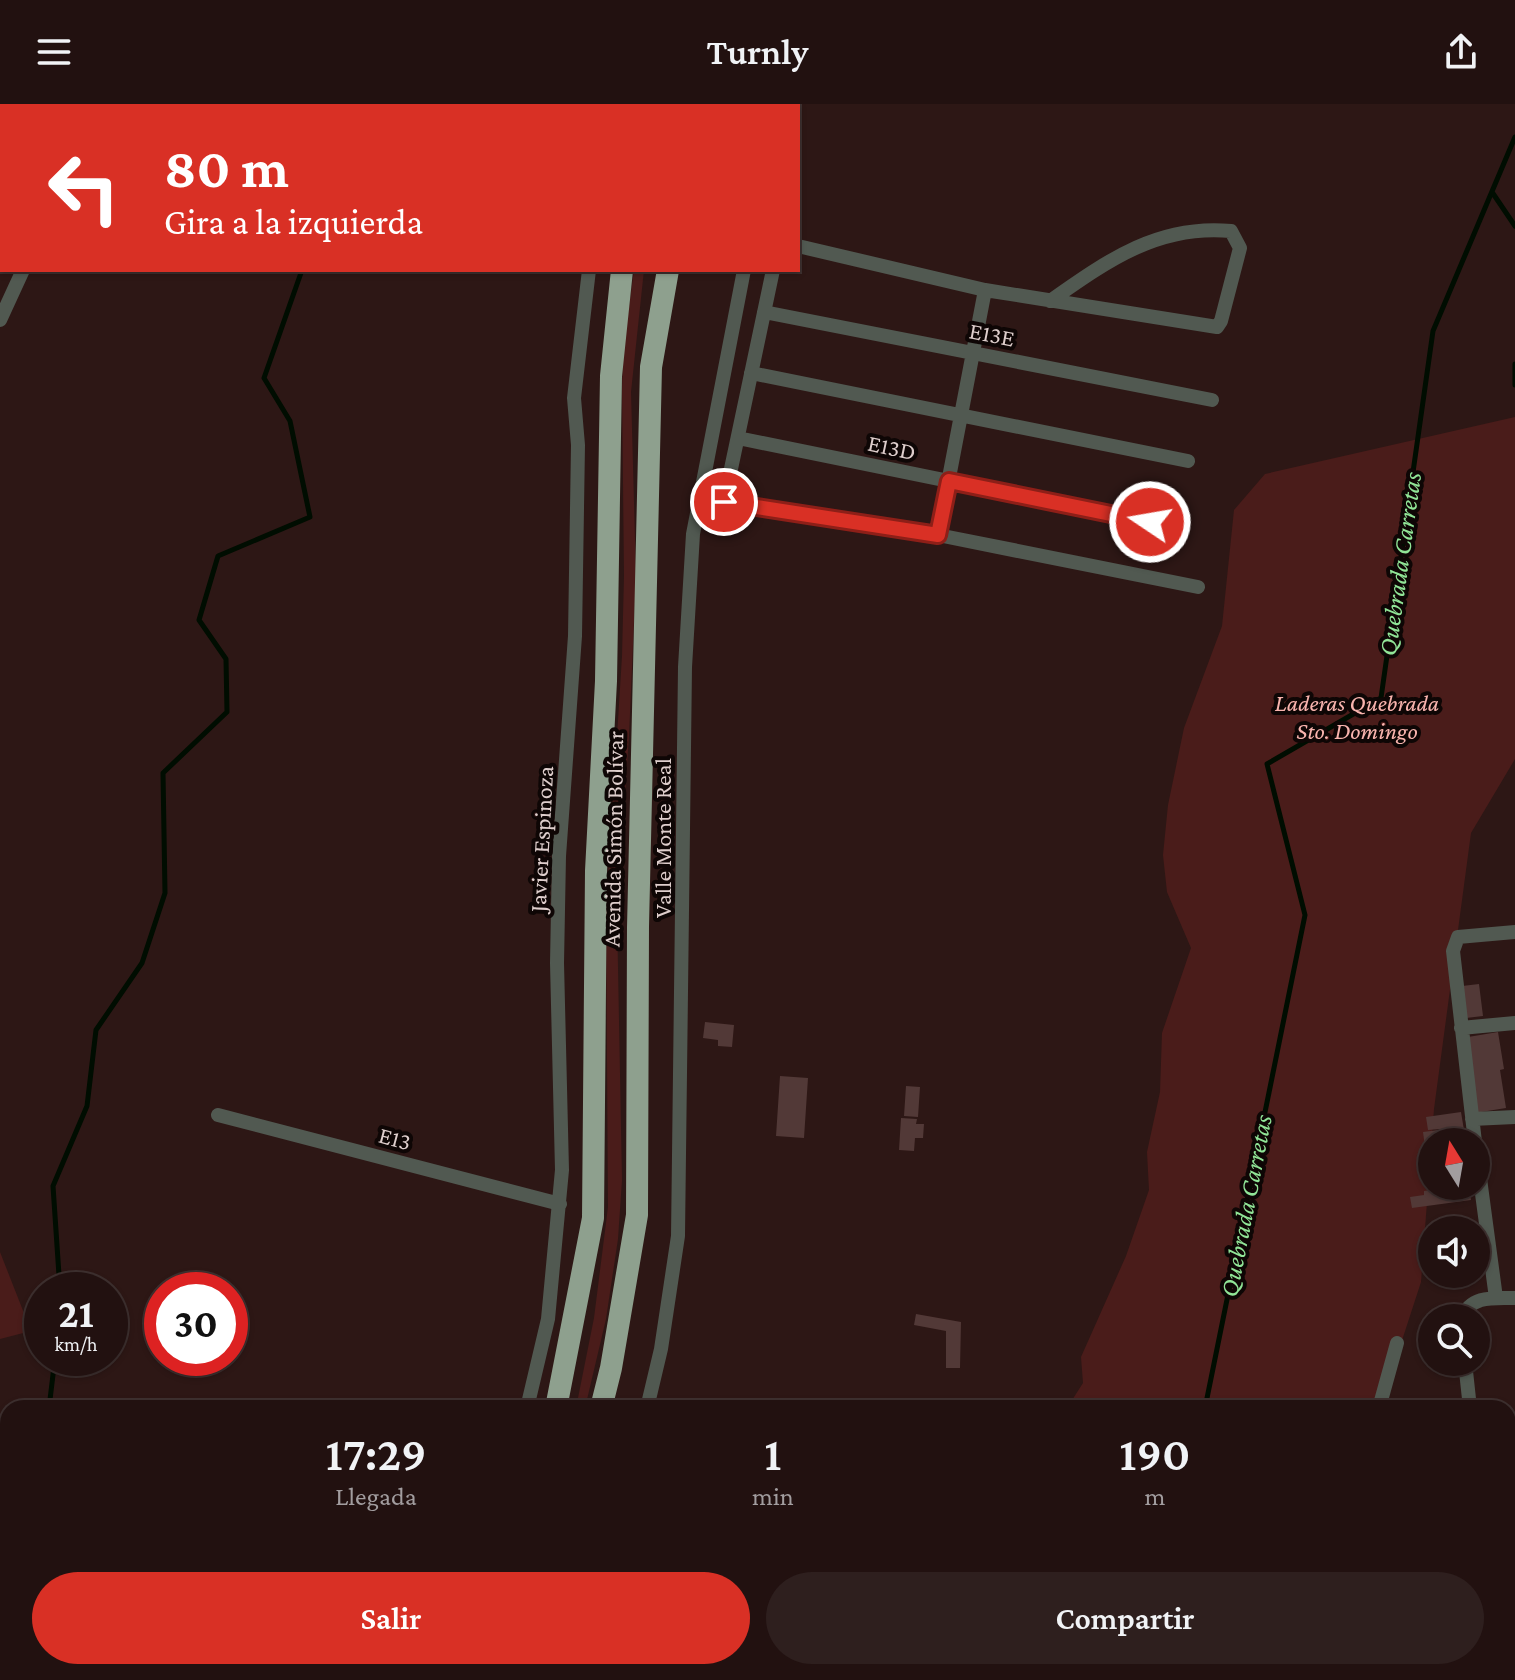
<!DOCTYPE html>
<html lang="es">
<meta charset="utf-8">
<style>
body{margin:0;font-family:"Crimson Pro",serif;background:#2e1f1e;color:#f1f3f6;height:100vh;display:flex;flex-direction:column;font-size:30px;white-space:nowrap}
*{box-sizing:border-box;margin:0}
p{font-size:26px;color:#a29d9f}
.icon{flex:none;width:44px;height:44px;fill:none;stroke:currentColor;stroke-width:2;stroke-linecap:round;stroke-linejoin:round}
.map{position:relative;flex:1;overflow:hidden}
.details{position:absolute;left:0px;top:1296px;width:1516px;height:280px;display:flex;flex-direction:column;background:#221110;border-radius:24px 24px 0 0;box-shadow:0 2px 6px #0004,0 0 0 2px #3f3130}
.details>*{flex:none}
.top-card{position:absolute;left:0px;top:0px;width:800px;height:168px;box-shadow:0 2px 6px #0004,0 0 0 2px #3f3130;background:#d93025;color:#fff;overflow:hidden}
.needle{width:52px;rotate:349deg}
.fabs{position:absolute;left:1418px;top:1024px;display:grid;gap:16px}
.fabs a{display:grid;place-items:center;width:72px;height:72px;border-radius:50%;background:#221110;box-shadow:0 2px 6px #0004,0 0 0 2px #3f3130;font-size:40px}
.speed{position:absolute;left:24px;top:1168px;display:flex;gap:16px;font-size:40px;font-weight:700;text-align:center}
.speed>*{display:grid;place-content:center;width:104px;height:104px;border-radius:50%;background:#221110;box-shadow:0 2px 6px #0004,0 0 0 2px #3f3130;line-height:1}
.speed small{font-size:20px;font-weight:400}
.speed .limit{border:12px solid #d22;background:#fff;color:#111}
.pin{position:absolute;display:grid;place-items:center;width:68px;height:68px;color:#fff;margin:-34px;border:4px solid #fff;border-radius:50%;box-shadow:0 2px 8px #0007}
.me{position:absolute;width:88px;margin:-44px;rotate:282deg;stroke-linejoin:round;filter:drop-shadow(0 0 6px #0008)}
.turn{display:flex;align-items:center;gap:28px;height:168px;padding:0 32px;font-size:36px}
.turn .icon{width:104px;height:104px;stroke-width:2.5}
.turn b{display:block;font-size:56px;line-height:68px}
.eta{display:flex;justify-content:space-evenly;align-items:center;height:136px;text-align:center}
.eta b{font-size:48px;font-weight:600;line-height:56px}
.primary-button{display:flex;gap:16px;margin-top:auto;padding:16px 32px}
.primary-button a{flex:1;height:92px;border-radius:48px;background:#d93025;color:#fff;font-size:32px;font-weight:600;line-height:92px;text-align:center}
.primary-button a+a{background:#2e1f1e;color:#f1f3f6}
header{display:flex;justify-content:space-between;align-items:center;height:104px;padding:0 32px;background:#221110;font-size:36px;font-weight:600}
.map>svg:first-child{display:block}
.green{fill:#4a1c1a}
.lines{fill:none;stroke-linecap:round;stroke-linejoin:round}
.stream{stroke:#000d01;stroke-width:5}
.building{fill:#523937}
.minor{stroke:#515951;stroke-width:14}
.trunk{stroke:#8ea08e;stroke-width:22}
.route-casing{stroke:#8d1f18;stroke-width:20}
.route{stroke:#d93025;stroke-width:14}
.labels{text-anchor:middle;dominant-baseline:central;stroke-width:8;stroke-linejoin:round;paint-order:stroke}
.street-label{font-size:24px;fill:#dececc;stroke:#0e0605}
.park-label{font-size:24px;font-style:italic;fill:#f9b4ae;stroke:#0e0605}
.water-label{font-size:26px;font-style:italic;fill:#91e597;stroke:#0e0605}
</style>
<header><svg class="icon" aria-label="menu" viewBox="0 0 24 24"><path d="M4 6h16M4 12h16M4 18h16"/></svg>Turnly<svg class="icon" aria-label="share" viewBox="0 0 24 24"><path d="M12 15V3M7 8l5-5 5 5M5 13v7h14v-7"/></svg></header>
<div class="map">
<svg width="1515" height="1576" viewBox="0 0 1515 1576">
<rect width="100%" height="100%" fill="#2d1715"/>
<path class="green" d="M634 166H644L631 288 636 472 629 632 617 810 622 1076 618 1135 606 1215 585 1304H576L594 1214 608 1103 606 810 622 552 624 472 622 286 623 247Z
M1515 313V655L1471 729 1434 1005 1421 1178 1380 1304H1067L1083 1279 1081 1253 1126 1152 1149 1086 1147 1048 1160 988 1162 929 1191 844 1167 788 1163 751 1168 701 1184 624 1222 522 1234 406 1265 370Z
M0 1148 31 1227 0 1235Z
M897 1568H1283L1279 1576H889Z"/>
<g class="lines">
<path class="stream" d="M334 2 336 0
M1492 88 1515 122
M1515 260V281
M60 1186 53 1082 87 1002 96 926 142 859 165 789 163 669 227 608 226 555 199 516 218 452 310 413 290 317 264 274 302 166
M49 1304 55 1254
M1205 1304 1305 811 1267 660 1381 594 1433 227 1515 33
M0 1515 8 1491
M1094 1576 1097 1568"/>
</g>
<path class="building" d="M1479 880 1483 912 1466 914 1462 882Z
M705 918 734 921 732 943 718 942V936L703 934Z
M1498 928 1504 965 1500 966 1506 1004 1475 1009 1468 933Z
M780 972 808 974 804 1034 776 1032Z
M906 982 920 983 918 1013 904 1012Z
M1461 1008 1466 1038H1432V1057L1424 1058 1421 1043H1425L1423 1028 1454 1024 1428 1026 1426 1013Z
M901 1014 917 1015 916 1020H924L923 1034H915L914 1047 899 1046Z
M1444 1082H1469L1471 1096 1412 1104 1410 1093 1424 1091V1087L1445 1084Z
M916 1210 961 1218 960 1264H946V1227L914 1221Z"/>
<g class="lines">
<path class="minor" d="M43 0 44 2
M90 2 91 0
M622 2 623 0
M774 2V0
M798 142 985 186 1217 223 1221 217 1240 144 1231 127C1158 120 1107 157 1050 197
M773 166 724 398 938 431 1198 483
M764 208 1212 296
M0 216 23 166
M751 269 1188 357
M738 334 1179 424
M938 431 985 186
M1461 924 1515 919
M218 1011 560 1100
M1472 1015 1515 1013
M1475 1038 1453 847 1458 833 1515 828
M1476 1045 1496 1194
M1462 1214C1471 1191 1493 1194 1515 1194
M1465 1258 1470 1304
M527 1304 548 1215 562 1066 557 859 559 752 575 532 578 341 574 294 589 166
M647 1304 661 1245 678 1132 685 563 693 430 744 166
M1379 1304 1397 1239
M1508 1468 1515 1467
M1372 1568V1576
M1497 1568 1498 1576
M422 1576 426 1568
M580 1576 582 1568
M1285 1576 1288 1568"/>
<path class="trunk" d="M659 2 660 0
M701 2 702 0
M556 1304 593 1114 596 767 606 577 611 272 622 166
M601 1304 611 1264 637 1111 638 823 651 263 668 166
M502 1576 504 1568
M538 1576 540 1568"/>
</g>
<g class="lines">
<defs>
<path id="route" d="M724 398 938 431 949 377 1150 418"/>
</defs>
<use href="#route" class="route-casing"/>
<use href="#route" class="route"/>
</g>
<g class="labels">
<g class="street-label">
<text transform="translate(992 230) rotate(11)">E13E</text>
<text transform="translate(892 343) rotate(12)">E13D</text>
<text transform="translate(662 734) rotate(-90)">Valle Monte Real</text>
<text transform="translate(541 735) rotate(-87)">Javier Espinoza</text>
<text transform="translate(613 735) rotate(-89)">Avenida Simón Bolívar</text>
<text transform="translate(395 1034) rotate(15)">E13</text>
</g>
<g class="park-label">
<text x="1357" y="598">Laderas Quebrada<tspan x="1357" dy="28">Sto. Domingo</tspan></text>
</g>
<g class="water-label">
<text transform="translate(1400 460) rotate(-82)">Quebrada Carretas</text>
<text transform="translate(1246 1102) rotate(-79)">Quebrada Carretas</text>
</g>
</g>
</svg>
<div class="fabs">
<a><svg class="needle" viewBox="-14 -14 28 28"><path d="M0-13l5 13h-10z" fill="#e53935"/><path d="M0 13l5-13h-10z" fill="#a29d9f"/></svg></a>
<a><svg class="icon" aria-label="sound" viewBox="0 0 24 24"><path d="M4 9h4l5-4v14l-5-4H4zM17 9q2 3 0 6"/></svg></a>
<a><svg class="icon" aria-label="search" viewBox="0 0 24 24"><circle cx="10" cy="10" r="6"/><path d="M15 15l6 6"/></svg></a>
</div>
<div class="speed"><div>21<small>km/h</small></div><div class="limit">30</div></div>
<div class="pin" style="left:724px;top:398px;background:#d93025"><svg class="icon" aria-label="arrive" viewBox="0 0 24 24"><path d="M6 21V4h12l-3 4 3 4H6"/></svg></div>
<svg class="me" style="left:1150px;top:418px" viewBox="-20 -20 40 40"><circle r="17" fill="#d93025" stroke="#fff" stroke-width="3"/><path d="M0-11L8 9 0 5-8 9z" fill="#fff"/></svg>
<div class="top-card">
<div class="turn"><svg class="icon" aria-label="left" viewBox="0 0 24 24"><path d="M17 20v-9H6M10 6l-5 5 5 5"/></svg><div><b>80 m</b>Gira a la izquierda</div></div>
</div>
<section class="details">
<div class="eta">
<div><b>17:29</b><p>Llegada</p></div>
<div><b>1</b><p>min</p></div>
<div><b>190</b><p>m</p></div>
</div>
<div class="primary-button"><a>Salir</a><a>Compartir</a></div>
</section>
</div>
